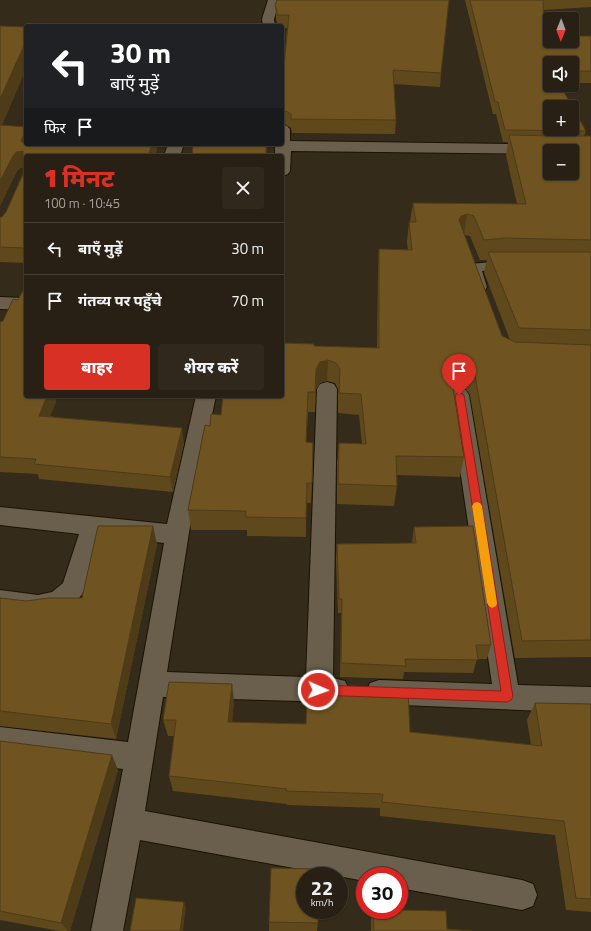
<!DOCTYPE html>
<html lang="hi">
<meta charset="utf-8">
<style>
body{margin:0;font-family:"Titillium Web","Noto Sans Devanagari",sans-serif;background:#30281d;color:#f1f3f6;height:100vh;display:flex;flex-direction:column;font-size:15px;white-space:nowrap}
*{box-sizing:border-box;margin:0}
p{font-size:13px;color:#a5a3a0}
.icon{flex:none;width:22px;height:22px;fill:none;stroke:currentColor;stroke-width:2;stroke-linecap:round;stroke-linejoin:round}
.map{position:relative;flex:1;overflow:hidden}
.panel{position:absolute;left:24px;top:154px;width:260px;height:244px;display:flex;flex-direction:column;background:#282014;border-radius:4px;box-shadow:0 1px 3px #0004,0 0 0 1px #443e34}
.panel>*{flex:none}
.hud{position:absolute;left:24px;top:24px;width:260px;height:122px;border-radius:4px;box-shadow:0 1px 3px #0004,0 0 0 1px #443e34;background:#202124;color:#fff;overflow:hidden}
.needle{width:26px;rotate:181deg}
.tools{position:absolute;left:543px;top:12px;display:grid;gap:8px}
.tools a{display:grid;place-items:center;width:36px;height:36px;border-radius:4px;background:#282014;box-shadow:0 1px 3px #0004,0 0 0 1px #443e34;font-size:20px}
.speed{position:absolute;left:296px;top:867px;display:flex;gap:8px;font-size:20px;font-weight:700;text-align:center}
.speed>*{display:grid;place-content:center;width:52px;height:52px;border-radius:50%;background:#282014;box-shadow:0 1px 3px #0004,0 0 0 1px #443e34;line-height:1}
.speed small{font-size:10px;font-weight:400}
.speed .limit{border:6px solid #d22;background:#fff;color:#111}
.pin{position:absolute;display:grid;place-items:center;width:34px;height:34px;color:#fff;margin:-41px -17px;border-radius:50% 50% 50% 0;rotate:-45deg;box-shadow:0 0 4px #0007}
.pin .icon{rotate:45deg}
.me{position:absolute;width:44px;margin:-22px;rotate:92deg;stroke-linejoin:round;filter:drop-shadow(0 0 3px #0008)}
.turn{display:flex;align-items:center;gap:14px;height:84px;padding:0 20px;font-size:18px}
.turn .icon{width:52px;height:52px;stroke-width:2.5}
.turn b{display:block;font-size:28px;line-height:34px}
.then{display:flex;align-items:center;height:38px;padding:0 20px;background:#0003;gap:8px;font-size:15px}
.round{display:grid;place-items:center;flex:none;width:42px;height:42px;border-radius:4px;background:#30281d}
.headline{display:flex;align-items:center;justify-content:space-between;height:68px;padding:0 20px}
h1{font-size:24px;font-weight:800;line-height:30px;color:#d93025}
.cta{display:flex;gap:8px;margin-top:auto;padding:8px 20px}
.cta a{flex:1;height:46px;border-radius:4px;background:#d93025;color:#fff;font-size:16px;font-weight:800;line-height:46px;text-align:center}
.cta a+a{background:#30281d;color:#f1f3f6}
ul{padding:0;list-style:none}
li{display:flex;align-items:center;gap:12px;height:52px;padding:0 20px;border-top:1px solid #443e34}
li div{flex:1}
li b{display:block;font-size:15px}
li em{font-style:normal}
.map>svg:first-child{display:block}
.lines{fill:none;stroke-linecap:round;stroke-linejoin:round}
.lane-casing{stroke:#1c1304;stroke-width:2}
.street-casing{stroke:#1c1304;stroke-width:2}
.lane{fill:#6a5f4c;fill-rule:evenodd}
.street{fill:#6a5f4c;fill-rule:evenodd}
.wall{fill:#5f481c;fill-rule:evenodd}
.shaded-wall{fill:#4e3b17}
.building{fill:#6f5421;stroke:#4e3b17;fill-rule:evenodd}
.route{fill:#d93025;stroke:#8d1f18}
.slow{fill:#f59e0b}
</style>
<div class="map">
<svg width="591" height="931" viewBox="0 0 591 931">
<rect width="100%" height="100%" fill="#352b1a"/>
<g class="lines">
<defs>
<path id="lane" d="M509 261 514 263 516 266 514 269 482 271 487 287 485 290 480 292 475 290 466 267 468 264Z"/>
<path id="street" d="M268 0H280L274 19 275 26H263L262 19Z
M282 124 287 126 290 129V141L591 145V155L572 154V151H550V154L291 151 290 171 288 174 282 176V156H275V144H282Z
M168 144H184L180 156H164Z
M0 297 26 298V310L0 309Z
M327 382 334 384 337 389 333 678 345 681 349 690 345 699 336 702 163 697 145 811 522 880 533 884 537 895 533 906 522 910 399 888V876H365V881L140 840 123 931H91L123 769 0 753V727L128 742 164 543 101 536 85 589C77 606 57 616 38 617 26 617 12 613 0 612V590L38 595 52 592 63 583 79 534 0 525V507L167 524 196 396H216L194 501 167 672 306 677 317 389 320 384Z
M459 388 466 390 469 395 518 685 591 687V713L379 704 370 701 366 692 370 683 379 680 492 684 449 395 452 390Z"/>
</defs>
<use href="#lane" class="lane-casing"/>
<use href="#street" class="street-casing"/>
<use href="#lane" class="lane"/>
<use href="#street" class="street"/>
</g>
<path class="wall" d="M465 0H591V7L543 10 544 36H591V83H572V63H550V85L586 131 584 136H591V657L515 658 470 395 466 389 459 387 453 388 464 457 460 477 396 475 397 486 394 506 337 504V463L339 443 362 444 359 415 338 413V389L335 383 327 381 320 383 316 389 315 412H308L306 443 313 463 311 503H306V537L247 536V530H191L188 510 210 426 221 415 314 346 377 348 378 269 379 249 408 250 407 242 409 222H410L413 203 517 204 506 155 508 142H503L496 114H493ZM464 235 470 236 480 260H487L484 272 510 340 502 336Z
M275 6 441 73 440 87 394 84 396 120 395 134 292 133 291 128 283 123H282V86L287 28H282V26H277V22L276 19Z
M0 26 26 27V69L2 125 26 144 157 149 155 156H26V263L0 262V217H2L6 212 23 174V167L20 168 17 171 0 206Z
M18 300 56 402 50 416 184 443 173 492 39 479 38 474 0 472V322L3 321Z
M414 527 491 645 487 659H477L473 673 404 672 403 679 340 677 341 613H338L336 559 337 544 412 543Z
M157 544 116 739 0 726V598L26 601 82 598Z
M234 701 232 722 410 732 531 745 527 720 535 703 591 704V912L566 910 555 835 380 816V808L287 805V804L173 791 169 776 174 736H168L163 720Z
M0 741 118 770 70 931H59L0 920Z
M373 910H399L447 929 472 931H371V918Z
M269 922 318 923 317 931H269Z"/>
<path class="shaded-wall" d="M26 41V69L0 130V99Z
M282 109 283 123H282Z
M26 132V144L25 155 21 140Z
M151 144H156L157 149 155 156H148Z
M266 144H267V156H266Z
M23 151 26 166 20 168 17 171 0 206V181L13 156 16 152Z
M467 214 464 235 459 220 461 216Z
M328 360 327 381 320 383 316 389 315 412 316 369 320 362Z
M463 366 459 387 452 389 451 375 455 368Z
M308 392V412L305 462 306 442Z
M47 396H56L55 398 56 402 43 431 39 416Z
M182 428 184 443 173 492 170 477Z
M153 526 157 544 116 739 111 724Z
M232 684 234 701 231 738 228 722Z
M112 755 118 770 70 931H68L61 923Z
M184 902 186 907 183 931H180Z"/>
<path class="building" d="M277 0H449L441 73 393 70 396 120 291 119V114L282 109V86L289 15H277V10L275 6Z
M470 0H543L544 36H550V41H572V36H591V71H572V63H550V85H560L586 131 505 130 498 102H495ZM550 107H572V129H550Z
M0 26 26 27V41L0 99Z
M0 125 26 127V132L21 140 22 142H26V144H152L148 156H26V248L0 247V217H2L6 212 23 174V151L16 152 13 156 0 181Z
M556 133H576L577 136H591V240L504 238 484 240 474 216 467 214 461 216 459 220 502 336 515 342 591 345V640L522 641 475 375 471 368 463 366 455 368 451 375 464 457 396 456 397 486 338 484 339 443 366 444 361 394 339 393 340 369 336 363 328 360 320 362 316 369 315 392H308L306 442 313 443 312 483H307L306 518 246 517V511L188 510 205 425 210 426 211 414 221 415 223 396H282V343L314 344V346L379 348V249L412 250 409 222H416L413 203 526 204 509 135 555 136ZM550 151H572V173H550Z
M193 144H266V156H192Z
M488 252H591V330L519 328Z
M26 285V396H47L39 416 182 428 170 477 34 464 36 459 0 457V322L3 321 13 299 18 300Z
M98 526H153L111 724 0 711V598L26 601 49 598H82Z
M473 526 491 645H476L478 660 405 659 406 666 341 663 342 599H339L337 544 416 543 414 527Z
M169 682 232 684 228 722 306 724 307 687 408 691 410 732 542 746 535 703 591 704V899L576 898 564 821 382 802 383 794 286 791 287 789 169 776 176 720H163Z
M0 741 112 755 61 923 0 911Z
M271 868 318 869V876H305V910H318V923L269 922Z
M136 898 184 902 180 931H130Z
M373 910H399L446 911 447 929 472 931H374Z"/>
<path class="route" d="M459 392 464 395 513 697 511 700 507 702 318 695 315 694 313 690 315 686 318 685 501 691 455 395Z"/>
<path class="slow" d="M477 502 480 503 482 506 497 603 496 606 492 608 489 606 487 603 472 506 474 503Z"/>
</svg>
<div class="tools">
<a><svg class="needle" viewBox="-14 -14 28 28"><path d="M0-13l5 13h-10z" fill="#e53935"/><path d="M0 13l5-13h-10z" fill="#a5a3a0"/></svg></a>
<a><svg class="icon" aria-label="sound" viewBox="0 0 24 24"><path d="M4 9h4l5-4v14l-5-4H4zM17 9q2 3 0 6"/></svg></a>
<a>+</a>
<a>−</a>
</div>
<div class="speed"><div>22<small>km/h</small></div><div class="limit">30</div></div>
<div class="pin" style="left:459px;top:395px;background:#d93025"><svg class="icon" aria-label="arrive" viewBox="0 0 24 24"><path d="M6 21V4h12l-3 4 3 4H6"/></svg></div>
<svg class="me" style="left:318px;top:690px" viewBox="-20 -20 40 40"><circle r="17" fill="#d93025" stroke="#fff" stroke-width="3"/><path d="M0-11L8 9 0 5-8 9z" fill="#fff"/></svg>
<div class="hud">
<div class="turn"><svg class="icon" aria-label="left" viewBox="0 0 24 24"><path d="M17 20v-9H6M10 6l-5 5 5 5"/></svg><div><b>30 m</b>बाएँ मुड़ें</div></div>
<div class="then">फिर<svg class="icon" aria-label="arrive" viewBox="0 0 24 24"><path d="M6 21V4h12l-3 4 3 4H6"/></svg></div>
</div>
<section class="panel">
<div class="headline"><div><h1>1 मिनट</h1><p>100 m · 10:45</p></div><a class="round"><svg class="icon" aria-label="close" viewBox="0 0 24 24"><path d="M6 6l12 12M18 6L6 18"/></svg></a></div>
<ul>
<li><svg class="icon" aria-label="left" viewBox="0 0 24 24"><path d="M17 20v-9H6M10 6l-5 5 5 5"/></svg><div><b>बाएँ मुड़ें</b></div><em>30 m</em></li>
<li><svg class="icon" aria-label="arrive" viewBox="0 0 24 24"><path d="M6 21V4h12l-3 4 3 4H6"/></svg><div><b>गंतव्य पर पहुँचे</b></div><em>70 m</em></li>
</ul>
<div class="cta"><a>बाहर</a><a>शेयर करें</a></div>
</section>
</div>
